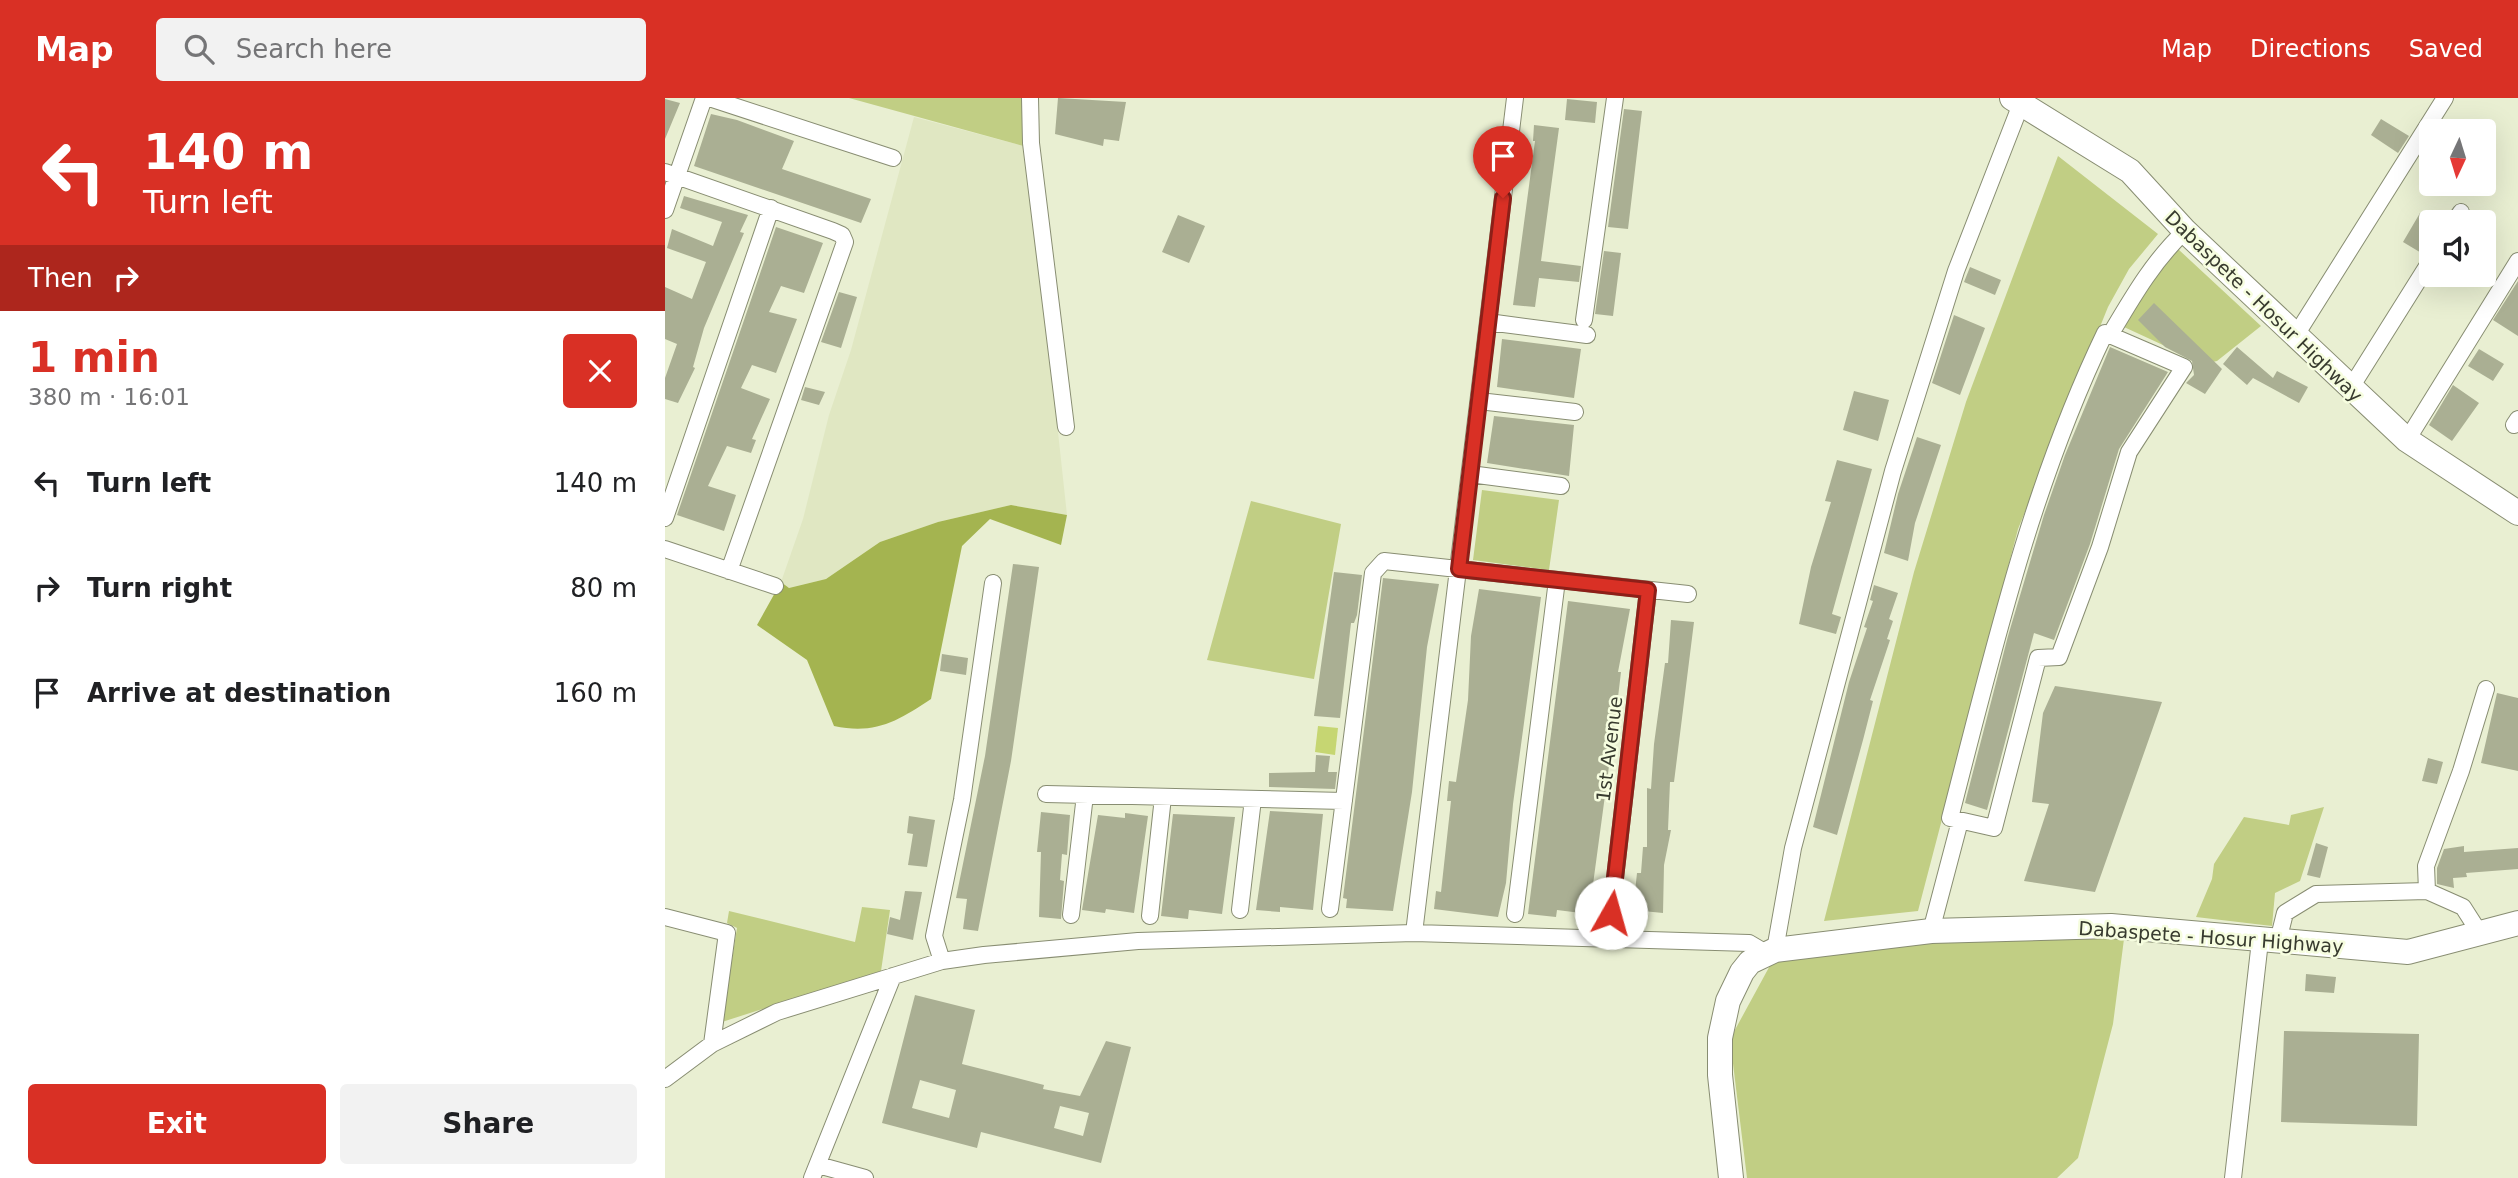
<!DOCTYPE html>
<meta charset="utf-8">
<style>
body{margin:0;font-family:"DejaVu Sans",sans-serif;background:#f2f2f2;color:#202124;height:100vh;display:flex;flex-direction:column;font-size:26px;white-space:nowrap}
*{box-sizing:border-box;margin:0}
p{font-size:23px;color:#757577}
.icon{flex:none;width:38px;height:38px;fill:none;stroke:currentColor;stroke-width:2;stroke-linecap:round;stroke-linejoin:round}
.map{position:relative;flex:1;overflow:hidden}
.details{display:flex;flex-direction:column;background:#fff;width:665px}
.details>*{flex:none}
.banner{background:#d93025;color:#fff;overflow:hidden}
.needle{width:46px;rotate:184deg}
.fabs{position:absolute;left:1754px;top:21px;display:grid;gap:14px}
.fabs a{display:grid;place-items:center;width:77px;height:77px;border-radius:7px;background:#fff;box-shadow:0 7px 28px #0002;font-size:35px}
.pin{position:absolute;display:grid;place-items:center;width:60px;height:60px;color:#fff;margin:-72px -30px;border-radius:50% 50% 50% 0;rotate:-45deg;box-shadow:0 0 7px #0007}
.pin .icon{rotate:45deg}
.me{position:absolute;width:77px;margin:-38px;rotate:7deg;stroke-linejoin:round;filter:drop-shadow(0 0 5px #0008)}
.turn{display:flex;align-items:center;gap:24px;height:147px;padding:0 28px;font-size:32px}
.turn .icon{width:91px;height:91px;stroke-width:2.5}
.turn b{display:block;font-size:49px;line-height:60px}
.then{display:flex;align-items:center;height:66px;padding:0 28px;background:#0003;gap:14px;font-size:26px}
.round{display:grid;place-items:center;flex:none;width:74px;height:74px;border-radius:7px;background:#f2f2f2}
.headline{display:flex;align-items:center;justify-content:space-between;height:119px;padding:0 28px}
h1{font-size:42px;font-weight:700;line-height:52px;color:#d93025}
.button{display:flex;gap:14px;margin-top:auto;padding:14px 28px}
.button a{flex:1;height:80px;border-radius:7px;background:#d93025;color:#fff;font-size:28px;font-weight:700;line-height:80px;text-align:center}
.button a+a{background:#f2f2f2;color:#202124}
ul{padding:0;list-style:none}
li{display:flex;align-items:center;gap:21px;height:105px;padding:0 28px}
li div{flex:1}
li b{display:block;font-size:26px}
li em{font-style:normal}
header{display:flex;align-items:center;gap:42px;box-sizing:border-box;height:98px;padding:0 35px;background:#d93025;color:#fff}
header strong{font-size:33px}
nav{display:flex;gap:38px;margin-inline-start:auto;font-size:24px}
.search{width:490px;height:63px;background:#f2f2f2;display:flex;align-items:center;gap:18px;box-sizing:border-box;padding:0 24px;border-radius:7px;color:#757577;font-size:26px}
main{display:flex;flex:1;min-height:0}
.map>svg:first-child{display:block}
.built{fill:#e0e7c2}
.green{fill:#c1ce84}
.forest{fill:#a4b450}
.water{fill:#c6d672}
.building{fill:#aaaf93;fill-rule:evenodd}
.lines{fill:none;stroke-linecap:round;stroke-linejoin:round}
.minor-casing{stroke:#888d72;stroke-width:18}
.highway-casing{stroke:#888d72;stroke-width:26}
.minor{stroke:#fff;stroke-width:16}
.highway{stroke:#fff;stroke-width:24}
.route-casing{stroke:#8d1f18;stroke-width:18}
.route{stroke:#d93025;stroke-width:12}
.labels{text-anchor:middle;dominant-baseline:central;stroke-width:5;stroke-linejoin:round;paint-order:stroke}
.street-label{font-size:19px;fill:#383b2f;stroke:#f6fddf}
</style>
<header>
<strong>Map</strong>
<div class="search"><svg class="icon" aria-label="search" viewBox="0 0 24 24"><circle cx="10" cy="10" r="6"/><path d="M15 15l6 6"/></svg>Search here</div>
<nav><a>Map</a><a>Directions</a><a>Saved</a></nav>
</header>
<main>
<section class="details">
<div class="banner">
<div class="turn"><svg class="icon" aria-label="left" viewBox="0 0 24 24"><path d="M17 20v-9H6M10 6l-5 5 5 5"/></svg><div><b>140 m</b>Turn left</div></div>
<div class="then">Then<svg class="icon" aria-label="right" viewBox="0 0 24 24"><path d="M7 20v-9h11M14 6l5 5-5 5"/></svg></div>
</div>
<div class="headline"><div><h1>1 min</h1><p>380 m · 16:01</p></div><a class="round" style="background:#d93025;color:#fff"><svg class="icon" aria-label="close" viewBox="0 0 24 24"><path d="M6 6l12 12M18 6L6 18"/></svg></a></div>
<ul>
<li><svg class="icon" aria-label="left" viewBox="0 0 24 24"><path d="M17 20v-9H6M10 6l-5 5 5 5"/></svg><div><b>Turn left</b></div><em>140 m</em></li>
<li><svg class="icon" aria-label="right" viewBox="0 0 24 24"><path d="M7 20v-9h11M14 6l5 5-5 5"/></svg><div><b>Turn right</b></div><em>80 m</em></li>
<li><svg class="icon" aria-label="arrive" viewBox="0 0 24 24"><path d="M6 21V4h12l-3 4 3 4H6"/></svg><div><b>Arrive at destination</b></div><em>160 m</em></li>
</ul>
<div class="button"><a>Exit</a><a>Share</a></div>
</section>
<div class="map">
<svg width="1853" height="1080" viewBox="0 0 1853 1080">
<rect width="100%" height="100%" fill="#e9efd2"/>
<path class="built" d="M249 19 362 49 402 417 346 407 273 424 215 444 161 481 124 490 116 484 138 421 164 317 186 252Z"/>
<path class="green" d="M184 0H359L362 49Z
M1393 58 1493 136 1464 171 1443 209 1353 431 1253 813 1159 823 1249 474 1301 304Z
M1513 151 1596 228 1552 263 1539 266 1459 229 1478 189Z
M817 392 894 402 884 472 808 462Z
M586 403 676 426 649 581 542 562Z
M1659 709 1635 783 1610 795 1607 828 1531 819 1547 781 1549 766 1579 719 1624 727 1626 717Z
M197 809 225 812 216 873 57 924 72 830 62 825 64 813 190 844Z
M1285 841H1459L1448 926 1413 1060 1392 1080H1082L1065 941 1108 862Z"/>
<path class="forest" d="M346 407 402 417 396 447 325 421 297 448 266 601C233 623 210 637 169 628L142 562 92 527 116 484 124 490 161 481 215 444 273 424Z"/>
<path class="water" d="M653 628 673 630 670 657 650 654Z"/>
<path class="building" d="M393 0 461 4 454 43 439 41 438 48 390 36Z
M0 1 15 5 0 41Z
M902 1 932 4 930 25 900 22Z
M959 11 977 13 963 131 943 129Z
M46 16 72 22 129 43 117 71 206 101 196 125 29 68Z
M1716 21 1744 38 1733 55 1706 37Z
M869 27 894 30 876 163 916 168 914 184 874 180 870 209 848 207 870 43H868Z
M19 98 83 117 75 134 79 135 39 230 28 269 30 270 13 305 0 301V280L12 246 0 241V189L27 201 41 164 2 150 7 131 48 148 57 124 15 110Z
M1755 115 1766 122V149L1758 156 1738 144Z
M513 117 540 128 524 165 497 154Z
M111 129 158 145 139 195 116 188 104 214 132 221 111 275 87 267 76 290 105 301 87 341 91 342 86 355 62 348 43 388 71 397 59 433 12 417Z
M939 153 956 155 948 218 930 216Z
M1305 169 1336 182 1330 197 1299 184Z
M1853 183V238L1828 222Z
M174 194 192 199 176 250 156 244Z
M1489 205 1557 271 1540 296 1521 285 1529 277 1527 263 1500 249 1473 222Z
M1289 217 1320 230 1295 297 1267 285Z
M837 241 916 251 909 300 832 289Z
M1445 249 1503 274 1454 351 1425 446 1389 542 1369 535 1322 712 1300 705 1343 538 1379 417 1400 357Z
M1572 249 1608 280 1612 273 1643 289 1634 305 1588 280 1582 287 1558 266Z
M1814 251 1839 266 1828 283 1803 268Z
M1788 287 1814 305 1787 343 1764 327Z
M140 289 160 294 154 307 136 302Z
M1189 293 1224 302 1213 343 1178 332Z
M829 318 909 327 904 378 822 365Z
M1252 339 1276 347 1250 425 1243 463 1219 455 1233 396Z
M1172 362 1207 371 1167 516 1176 519 1171 536 1134 526 1146 469 1166 404 1160 403Z
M348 466 374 469 346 663 313 833 298 831 302 801 291 800 320 658Z
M669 474 697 477 692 517 689 525H686L675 620 649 618Z
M718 480 774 486 762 549 747 694 728 813 681 810 682 801 678 800Z
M1209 487 1233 495 1224 521 1228 523 1222 541 1225 542 1205 602 1208 603 1198 642 1172 737 1148 729 1184 584 1202 530 1199 529 1208 503 1205 502Z
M814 491 876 499 848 706 841 785 833 819 769 811 771 793 776 794 786 703H782L784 683 791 684 803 602 806 538Z
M903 503 965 511 953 574H956L951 616 924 816 892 812 891 819 863 816Z
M1006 522 1029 524 1009 684H1005L1003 732H1006L999 767 998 815 968 812 972 775H976L978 749H982V690L986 691 989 646 1000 565H1003Z
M277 556 303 560 301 577 275 573Z
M1390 588 1497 604 1430 794 1359 783 1384 706 1367 704 1378 615Z
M1832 595 1853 600V673L1816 665Z
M651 657 665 658 663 674H672L670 691 604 689V675L650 674Z
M1763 660 1778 664 1772 686 1757 683Z
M605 713 658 716 648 812 615 809V814L591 812Z
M376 714 405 717 402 757 397 756 395 782 399 783 396 821 374 819 376 754H372Z
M460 715 483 718 469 815 441 811 440 815 417 812 433 717 460 720Z
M508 716 570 719 557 816 524 812 523 821 496 818Z
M244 718 270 722 262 769 243 767 248 736 242 735Z
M1651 745 1663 749 1655 780 1642 777Z
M1799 748V754L1853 750V771L1801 775 1802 779 1788 780 1789 790 1772 786V770L1779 751Z
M240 793 257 794 248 842 222 836 225 819 235 822Z
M1641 876 1671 879 1669 895 1640 893Z
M250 897 310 912 297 966 379 987 378 991 415 998 441 943 466 949 436 1065 316 1034 312 1050 217 1025ZM255 982 291 992 284 1020 247 1010ZM395 1008 424 1015 418 1038 389 1030Z
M1619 933 1754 936 1752 1028 1616 1024Z"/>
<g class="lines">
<defs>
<path id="minor" d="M44 0 228 60
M365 0 366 45 401 329
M0 74 168 133 177 137 180 144 64 473
M0 112 39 0
M1789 124 1796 114
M919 222 950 0
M823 224 922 237
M1440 235 1519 269 1464 354 1435 449 1394 559 1373 560 1329 730 1285 720C1328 554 1365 391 1440 235Z
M1445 237C1467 200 1488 163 1520 133
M1631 237 1780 0
M1685 291 1766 162
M814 303 910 314
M1849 327 1853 321
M1742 342 1853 163
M805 376 896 388
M0 420 106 110
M0 451 110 488
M381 696 679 703
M1762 793 1761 768 1796 673 1821 591
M665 811 708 475 719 463 1023 496
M575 812 588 701
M946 815 983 492
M850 816 892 482
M406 817 420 697
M485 818 498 699
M0 819 62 835 47 946
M1266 833 1295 723
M749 835 850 0
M1613 843 1620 815 1651 796 1762 793 1798 809 1814 834
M1110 852 1128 750 1228 373 1291 173 1356 6
M277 863 269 838 297 702 328 485
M0 981 47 946 112 914 277 863 319 857 473 843 749 835 1084 845 1101 855
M153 1067 200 1080
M147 1080 228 878
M1568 1080 1595 843"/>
<path id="highway" d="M1347 0 1465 73 1520 133 1742 342 1853 415
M1066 1080 1055 977V940L1063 903 1077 874 1085 864 1110 852 1266 833 1446 828 1743 854 1853 825"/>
</defs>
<use href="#minor" class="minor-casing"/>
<use href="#highway" class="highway-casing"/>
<use href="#minor" class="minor"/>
<use href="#highway" class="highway"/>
</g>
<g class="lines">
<defs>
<path id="route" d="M838 100 794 471 983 492 946 815"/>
</defs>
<use href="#route" class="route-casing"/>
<use href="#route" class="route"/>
</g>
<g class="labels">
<g class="street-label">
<text transform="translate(1599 208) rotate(44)">Dabaspete - Hosur Highway</text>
<text transform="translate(944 651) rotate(-83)">1st Avenue</text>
<text transform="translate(1546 839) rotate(4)">Dabaspete - Hosur Highway</text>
</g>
</g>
</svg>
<div class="fabs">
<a><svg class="needle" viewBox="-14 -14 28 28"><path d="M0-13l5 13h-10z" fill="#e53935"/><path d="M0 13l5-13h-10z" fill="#757577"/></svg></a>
<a><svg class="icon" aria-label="sound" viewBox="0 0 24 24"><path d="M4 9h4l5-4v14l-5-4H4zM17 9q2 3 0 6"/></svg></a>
</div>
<div class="pin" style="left:838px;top:100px;background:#d93025"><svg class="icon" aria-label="arrive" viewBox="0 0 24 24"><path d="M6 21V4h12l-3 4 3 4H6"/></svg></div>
<svg class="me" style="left:946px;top:815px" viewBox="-20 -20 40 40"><circle r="19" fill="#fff"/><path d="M0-13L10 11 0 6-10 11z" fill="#d93025"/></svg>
</div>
</main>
